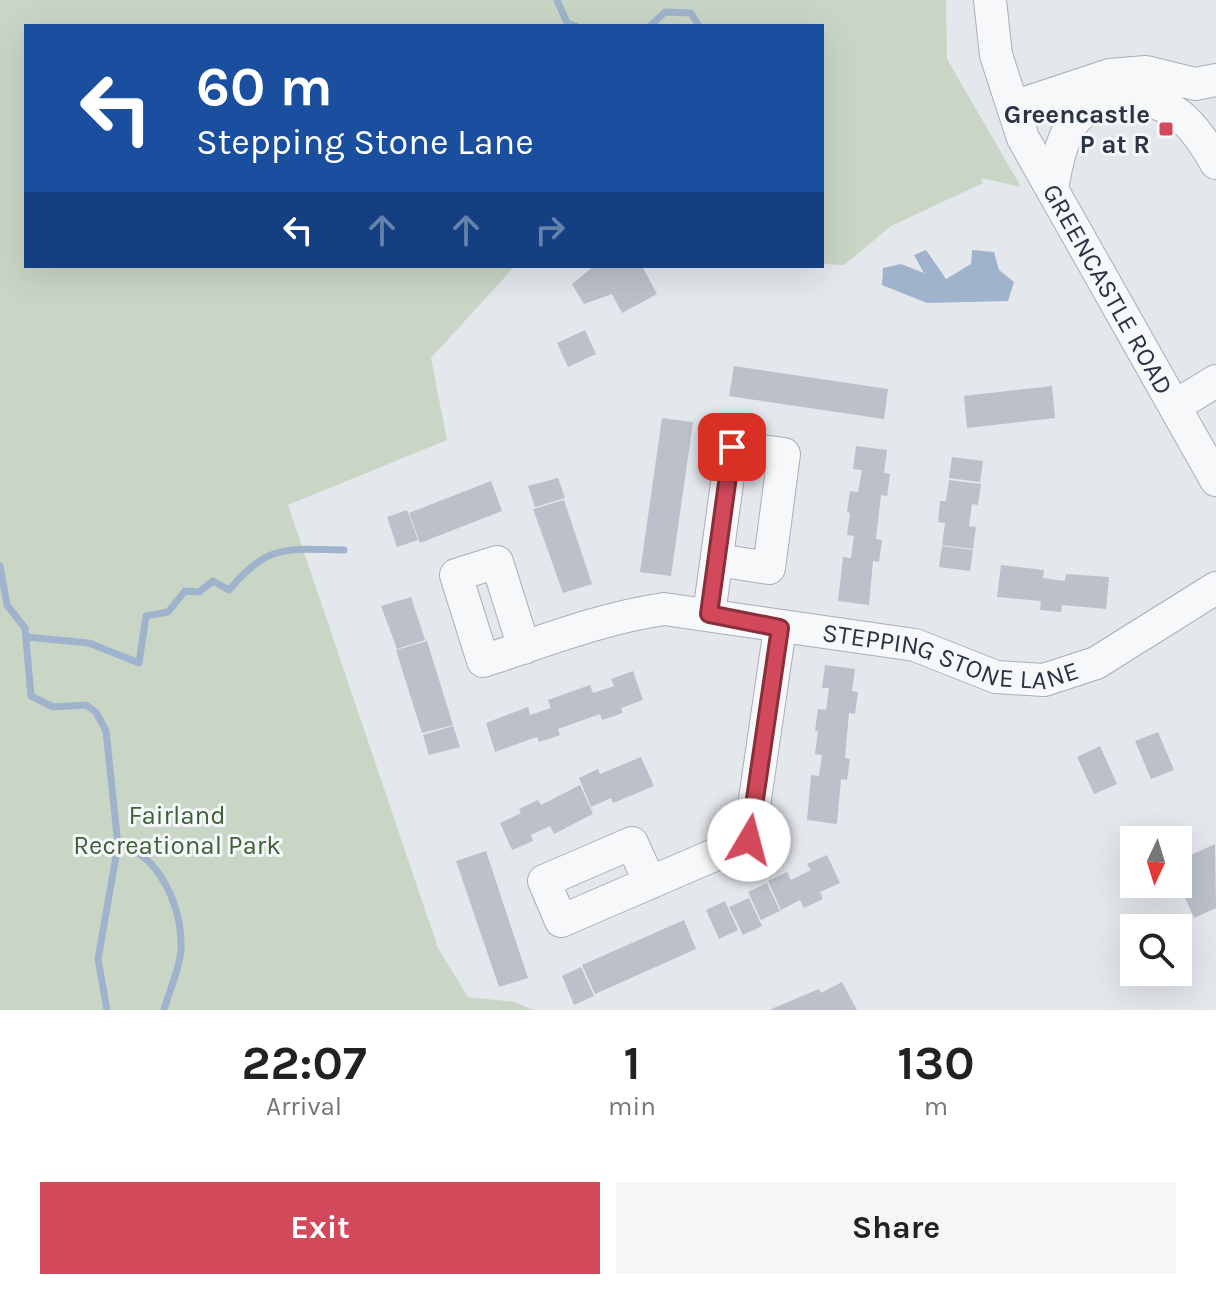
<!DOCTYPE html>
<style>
body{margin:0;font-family:Karla,sans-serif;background:#f6f6f6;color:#222;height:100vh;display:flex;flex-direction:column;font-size:30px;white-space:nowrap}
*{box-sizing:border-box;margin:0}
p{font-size:26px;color:#767676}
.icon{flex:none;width:44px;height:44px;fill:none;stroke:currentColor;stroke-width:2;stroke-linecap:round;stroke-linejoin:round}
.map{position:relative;height:1010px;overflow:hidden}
.panel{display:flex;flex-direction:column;background:#fff;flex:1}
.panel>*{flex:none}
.banner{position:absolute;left:24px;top:24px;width:800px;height:244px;border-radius:0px;box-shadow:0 8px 32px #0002;background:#1a4fa0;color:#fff;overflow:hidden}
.needle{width:52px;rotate:184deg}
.fabs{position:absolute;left:1120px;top:826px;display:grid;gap:16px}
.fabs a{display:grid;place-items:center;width:72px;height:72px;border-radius:0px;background:#fff;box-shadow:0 8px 32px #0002;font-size:40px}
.pin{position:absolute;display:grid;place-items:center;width:68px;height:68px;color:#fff;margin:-34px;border-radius:16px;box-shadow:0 4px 12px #0006}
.me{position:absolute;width:88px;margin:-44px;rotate:8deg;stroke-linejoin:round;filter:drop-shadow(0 0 6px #0008)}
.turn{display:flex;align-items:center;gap:28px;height:168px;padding:0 40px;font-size:36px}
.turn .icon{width:104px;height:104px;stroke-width:2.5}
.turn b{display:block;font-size:56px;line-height:68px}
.lanes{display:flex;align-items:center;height:76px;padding:0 40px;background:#0003;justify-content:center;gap:40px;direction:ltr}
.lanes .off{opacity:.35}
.eta{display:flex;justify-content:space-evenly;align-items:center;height:136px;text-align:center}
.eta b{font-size:48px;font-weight:700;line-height:56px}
.primary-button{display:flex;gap:16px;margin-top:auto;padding:16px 40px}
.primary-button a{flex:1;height:92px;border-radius:0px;background:#d1495b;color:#fff;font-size:32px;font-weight:700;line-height:92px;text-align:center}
.primary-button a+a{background:#f6f6f6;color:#222}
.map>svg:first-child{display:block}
.green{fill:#c9d6c5}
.water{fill:#9fb4cc}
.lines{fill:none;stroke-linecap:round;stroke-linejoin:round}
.stream{stroke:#9fb4cc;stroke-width:7}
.building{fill:#bbc0ca}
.minor-casing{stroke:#a9aeb7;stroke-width:34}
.minor{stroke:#f7f8fa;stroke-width:32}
.route-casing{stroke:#882f3b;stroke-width:20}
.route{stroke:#d1495b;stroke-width:14}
.poi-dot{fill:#d1495b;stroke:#f4f6f9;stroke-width:3}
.labels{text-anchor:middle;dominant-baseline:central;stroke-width:6;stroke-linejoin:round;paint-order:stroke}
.poi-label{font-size:26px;font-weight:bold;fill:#2b3445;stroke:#f4f6f9;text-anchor:end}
.street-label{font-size:26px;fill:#2b3445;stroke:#f4f6f9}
.park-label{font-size:26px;fill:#3f6138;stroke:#f4f6f9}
</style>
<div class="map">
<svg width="1216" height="1010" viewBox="0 0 1216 1010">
<rect width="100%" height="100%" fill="#e4e7ec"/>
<path class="green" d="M0 0H946L947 59 1021 187 981 178 983 183 891 226 844 265 822 264V26H26V266H515L431 358 447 440 288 505 438 948 468 997 514 1002 533 1010H0Z"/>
<path class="water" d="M926 250 946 279 971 264 972 250 994 252 999 270 1014 282 1008 301 927 303 882 285 883 268 901 264 924 273 914 255Z"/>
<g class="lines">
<path class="stream" d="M557 0 567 23 576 26
M650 26 665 12 691 13 699 26
M0 566 7 605 25 628 31 696 53 707 86 705 96 712 106 731 118 845 98 959 107 1010
M26 637 89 643 139 663 146 616 168 612 185 591 199 592 213 581 229 590C268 543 287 549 344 550
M118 845C161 854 182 909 181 949 180 968 169 991 164 1010"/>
</g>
<path class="building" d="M594 266H642L657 294 622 313 612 294 584 304 572 284Z
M585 330 596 354 568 367 557 343Z
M734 366 888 389 884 419 729 396Z
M1052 386 1055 418 967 428 964 396Z
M662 418 693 422 671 576 640 572Z
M856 446 887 450 884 473 890 474 887 496 881 495 876 539 882 540 879 562 873 561 869 605 838 601 843 557 851 558 854 536 847 535 850 513 847 512 850 491 858 492 862 470 853 469Z
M952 457 983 461 980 482 949 478Z
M558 478 565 498 535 507 528 486Z
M949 480 981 484 978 505 972 504 969 526 976 527 973 549 942 545 945 523 938 522 940 501H946Z
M491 481 502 511 420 543 409 513Z
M564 500 592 584 563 593 533 509Z
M407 510 418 540 397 547 387 517Z
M942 546 973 550 970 571 939 567Z
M1001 565 1044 570 1043 578 1065 581 1066 574 1109 577 1106 609 1062 605 1061 612 1040 610 1041 601 997 597Z
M411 597 425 640 397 649 381 606Z
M427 641 453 725 422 733 396 650Z
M825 665 855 669 852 691 858 692 855 714 849 713 845 758 850 759 847 780 841 779 837 824 807 820 811 775 819 776 822 755 815 754 818 731H815L818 709 826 710 829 688H822Z
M633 671 643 700 621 708 623 713 602 720 600 714 558 729 560 735 539 742 537 737 495 752 486 723 528 707 530 715 551 708 548 700 590 685 593 693 614 686 611 679Z
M453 726 460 747 429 755 423 735Z
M1158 732 1174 770 1151 779 1135 741Z
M1100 746 1117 784 1094 794 1077 757Z
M641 757 654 786 613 803 611 798 591 807 579 778 598 769 600 774Z
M580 785 593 814 554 834 550 826 531 835 533 841 512 850 500 823 521 813 519 809 538 800 541 805Z
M1215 844 1216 908 1194 918 1178 882V861Z
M486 851 528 978 499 987 456 861Z
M827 855 840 883 820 892 823 899 804 908 800 900 781 910 768 881 787 872 791 880 811 870 807 864Z
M767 883 780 911 761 920 748 892Z
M749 898 762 926 743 935 729 907Z
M725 901 738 930 719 939 706 910Z
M684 920 696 949 595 994 582 965Z
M581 967 594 996 574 1005 562 976Z
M842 982 857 1010H769L819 989 821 993Z"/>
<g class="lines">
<defs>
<g id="minor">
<path id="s1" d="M990 0 996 55 1023 138 1216 480"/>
<path d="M1013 107 1110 75 1146 72 1195 84 1216 80"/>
<path d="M1052 189C1056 167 1060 144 1072 124 1081 110 1098 103 1114 101 1168 93 1192 120 1216 163"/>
<path d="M1175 406 1216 381"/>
<path d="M709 614 732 447 784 454 769 568 717 560"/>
<path id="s2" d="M524 648 497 562 456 575 483 661C542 642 602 618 664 609L915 645 996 677 1044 680 1096 663 1216 588"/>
<path d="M650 883 632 843 544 881 561 921 749 840 780 628"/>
</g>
</defs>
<use href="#minor" class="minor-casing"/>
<use href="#minor" class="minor"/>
</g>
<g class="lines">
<defs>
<path id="route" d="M732 447 709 614 780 628 749 840"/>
</defs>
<use href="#route" class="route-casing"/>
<use href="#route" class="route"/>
</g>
<rect class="poi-dot" x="1158" y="121" width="16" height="16" rx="4"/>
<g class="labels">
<g class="poi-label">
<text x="1150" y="114">Greencastle<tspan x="1150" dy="30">P at R</tspan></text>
</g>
<g class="street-label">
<text stroke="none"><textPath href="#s1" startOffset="316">GREENCASTLE ROAD</textPath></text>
<text stroke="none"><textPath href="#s2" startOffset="704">STEPPING STONE LANE</textPath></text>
</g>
<g class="park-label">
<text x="177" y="815">Fairland<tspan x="177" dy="30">Recreational Park</tspan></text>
</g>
</g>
</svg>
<div class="fabs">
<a><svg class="needle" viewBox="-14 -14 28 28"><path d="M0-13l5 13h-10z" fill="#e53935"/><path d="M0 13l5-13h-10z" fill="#767676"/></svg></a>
<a><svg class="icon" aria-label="search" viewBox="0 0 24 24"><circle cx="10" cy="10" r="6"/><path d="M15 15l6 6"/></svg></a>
</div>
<div class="pin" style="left:732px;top:447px;background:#d93025"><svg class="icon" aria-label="arrive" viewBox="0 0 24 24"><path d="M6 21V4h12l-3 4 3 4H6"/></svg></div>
<svg class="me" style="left:749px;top:840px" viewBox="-20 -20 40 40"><circle r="19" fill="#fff"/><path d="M0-13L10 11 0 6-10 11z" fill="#d1495b"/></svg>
<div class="banner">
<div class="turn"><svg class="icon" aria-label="left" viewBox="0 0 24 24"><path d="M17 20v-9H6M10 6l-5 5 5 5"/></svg><div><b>60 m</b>Stepping Stone Lane</div></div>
<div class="lanes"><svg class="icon" aria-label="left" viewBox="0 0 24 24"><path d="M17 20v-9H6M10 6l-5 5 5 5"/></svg><svg class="icon off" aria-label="ahead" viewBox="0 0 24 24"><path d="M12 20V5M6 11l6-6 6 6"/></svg><svg class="icon off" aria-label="ahead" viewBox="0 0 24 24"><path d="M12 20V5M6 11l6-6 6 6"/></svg><svg class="icon off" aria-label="right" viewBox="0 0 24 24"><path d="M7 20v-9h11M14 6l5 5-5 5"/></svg></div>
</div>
</div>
<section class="panel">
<div class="eta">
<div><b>22:07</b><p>Arrival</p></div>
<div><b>1</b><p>min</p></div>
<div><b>130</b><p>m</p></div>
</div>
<div class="primary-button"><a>Exit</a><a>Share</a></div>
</section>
